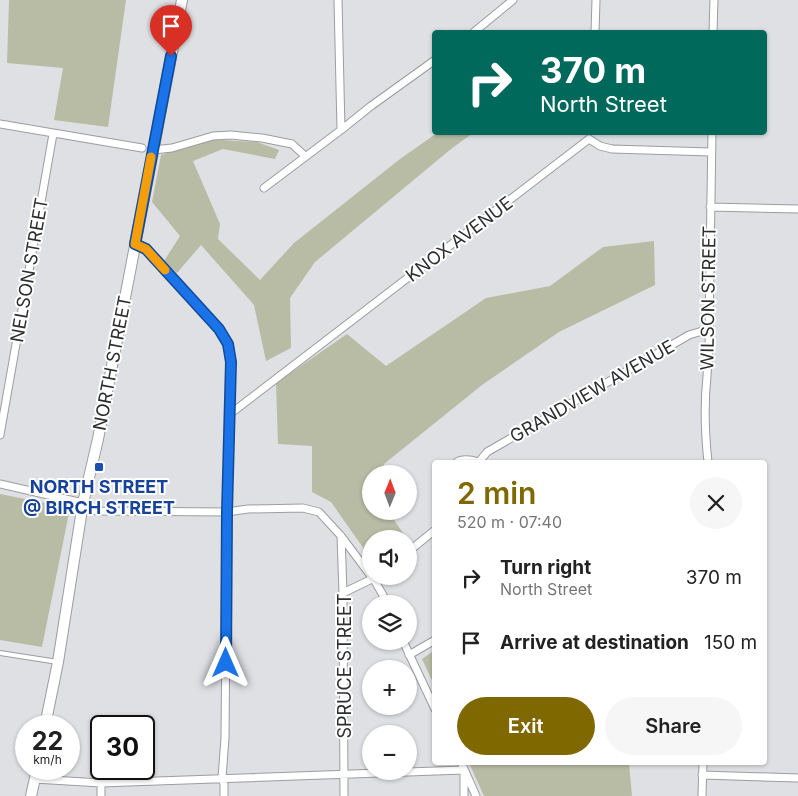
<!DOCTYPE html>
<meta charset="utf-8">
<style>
body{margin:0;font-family:Inter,sans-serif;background:#f6f6f6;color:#222;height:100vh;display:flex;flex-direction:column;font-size:19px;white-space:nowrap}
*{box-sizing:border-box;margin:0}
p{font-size:16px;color:#767676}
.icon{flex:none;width:28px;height:28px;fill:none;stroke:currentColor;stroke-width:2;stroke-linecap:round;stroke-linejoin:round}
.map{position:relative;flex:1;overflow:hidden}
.panel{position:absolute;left:432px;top:460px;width:335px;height:305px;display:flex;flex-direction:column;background:#fff;border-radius:5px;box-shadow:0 1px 4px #0004}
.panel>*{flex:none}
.banner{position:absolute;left:432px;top:30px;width:335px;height:105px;border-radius:5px;box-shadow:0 1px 4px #0004;background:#00695c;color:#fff;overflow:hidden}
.needle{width:32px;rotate:1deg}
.fabs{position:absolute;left:362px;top:465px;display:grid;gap:10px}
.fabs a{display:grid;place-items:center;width:55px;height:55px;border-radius:50%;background:#fff;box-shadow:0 1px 4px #0004;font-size:25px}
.speed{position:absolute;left:15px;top:715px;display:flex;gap:10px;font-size:25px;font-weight:700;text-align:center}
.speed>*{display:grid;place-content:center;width:65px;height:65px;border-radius:50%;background:#fff;box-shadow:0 1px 4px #0004;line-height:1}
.speed small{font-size:12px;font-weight:400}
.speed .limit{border:2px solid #111;border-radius:8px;background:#fff;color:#111}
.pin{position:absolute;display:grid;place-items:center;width:42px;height:42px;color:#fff;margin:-51px -21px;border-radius:50% 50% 50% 0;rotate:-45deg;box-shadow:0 0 5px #0007}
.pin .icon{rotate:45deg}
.me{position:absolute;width:55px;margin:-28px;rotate:0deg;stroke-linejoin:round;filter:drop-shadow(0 0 4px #0008)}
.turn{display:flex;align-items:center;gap:18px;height:105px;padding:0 25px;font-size:22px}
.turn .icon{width:65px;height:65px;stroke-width:2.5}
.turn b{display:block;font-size:35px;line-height:42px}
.round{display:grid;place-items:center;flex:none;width:52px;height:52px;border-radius:26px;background:#f6f6f6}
.overview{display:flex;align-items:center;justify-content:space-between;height:85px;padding:0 25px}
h1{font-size:30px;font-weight:600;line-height:38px;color:#806800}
.cta{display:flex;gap:10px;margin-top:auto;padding:10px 25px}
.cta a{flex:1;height:58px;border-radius:30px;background:#806800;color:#fff;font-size:20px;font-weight:600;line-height:58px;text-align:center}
.cta a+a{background:#f6f6f6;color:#222}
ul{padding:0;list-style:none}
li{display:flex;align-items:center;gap:15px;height:65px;padding:0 25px}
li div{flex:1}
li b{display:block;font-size:19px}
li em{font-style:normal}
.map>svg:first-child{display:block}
.green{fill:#b9bca4}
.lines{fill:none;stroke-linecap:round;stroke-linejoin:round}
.lane-casing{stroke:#9b9da1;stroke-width:6}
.street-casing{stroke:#9b9da1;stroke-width:9}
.secondary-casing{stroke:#9b9da1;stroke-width:12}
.lane{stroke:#fff;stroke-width:4}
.street{stroke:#fff;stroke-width:7}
.secondary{stroke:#fff;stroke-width:10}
.route-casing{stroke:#114b97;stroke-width:12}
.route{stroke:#1a73e8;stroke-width:9}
.slow{stroke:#f59e0b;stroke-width:9}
.transit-dot{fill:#1a4fb4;stroke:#fff;stroke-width:2}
.labels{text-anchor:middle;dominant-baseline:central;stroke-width:4;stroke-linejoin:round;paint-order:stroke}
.street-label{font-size:18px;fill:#2d2e2f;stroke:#fff}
.transit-label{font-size:18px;font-weight:bold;fill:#164399;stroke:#fff}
</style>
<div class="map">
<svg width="798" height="796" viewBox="0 0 798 796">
<rect width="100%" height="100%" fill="#dee0e4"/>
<path class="green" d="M9 0H126L108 127 54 120 63 68 7 63Z
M437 133H473L451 149 315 262 290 298 291 348 266 361 254 305 201 245 177 273 164 261 180 236 152 202 161 155 204 139 257 142 279 150 275 159 223 149 193 161 220 224 218 239 260 280 294 243 400 159Z
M654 241 655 285 559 332 482 385 384 464 383 474H371V511H388L407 539H371V559L331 502 312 492V446L278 444 276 383 347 334 386 366 486 298 550 286 603 247Z
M0 494 70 508 42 647 0 640Z
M435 650V687L422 659Z
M469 763H629L632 796H484Z"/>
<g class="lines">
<defs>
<path id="lane" d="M0 653 58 662"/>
<path id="street" d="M338 0 341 130
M474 32 513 0
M595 32 596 0
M713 32 714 0
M0 124 142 148
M589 139 600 146 612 149 711 152
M153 150 172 148 213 136 231 135 262 138 292 144 305 156
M264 188 341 130 371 106 435 60
M710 207 798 209
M135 245 146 249 219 329 228 344 231 362 227 512 225 738 222 778 224 784V796
M230 414 589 139
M0 435 53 134
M457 462C463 458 472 460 479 462
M479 462 487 452 689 335 709 329
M708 462C705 434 704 404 707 376 708 358 710 347 709 329L712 132
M0 484 83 503 96 511 227 512 248 509 303 508 319 512 341 536 371 576
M341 536 343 593 344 796
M409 551 435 530
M372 576 388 604
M343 593 378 576
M403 641 435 709
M409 655 435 640
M461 762 476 796
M702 775 798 778
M34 779 101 783 464 770V796
M101 796V783
M702 796 703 762"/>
<path id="secondary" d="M45 726 58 662 83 503 98 439 182 0
M31 796 37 769"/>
</defs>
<use href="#lane" class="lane-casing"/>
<use href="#street" class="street-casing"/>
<use href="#secondary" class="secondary-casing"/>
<use href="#lane" class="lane"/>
<use href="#street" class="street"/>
<use href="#secondary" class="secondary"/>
</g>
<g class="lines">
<defs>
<path id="route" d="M171 56 135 244 146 249 219 329 228 344 231 362 227 512 226 663"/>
</defs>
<use href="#route" class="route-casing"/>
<use href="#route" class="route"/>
<path class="slow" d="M151 157 135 244 146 249 165 270"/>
</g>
<rect class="transit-dot" x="94" y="462" width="10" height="10" rx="2.5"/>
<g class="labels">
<g class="street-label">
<text transform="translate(459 239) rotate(-37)">KNOX AVENUE</text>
<text transform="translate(29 270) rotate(-80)">NELSON STREET</text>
<text transform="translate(708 298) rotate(-89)">WILSON STREET</text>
<text transform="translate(112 363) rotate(-79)">NORTH STREET</text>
<text transform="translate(592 391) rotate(-30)">GRANDVIEW AVENUE</text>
<text transform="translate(344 666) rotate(-90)">SPRUCE STREET</text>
</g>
<g class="transit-label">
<text x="99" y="486">NORTH STREET<tspan x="99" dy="21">@ BIRCH STREET</tspan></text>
</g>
</g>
</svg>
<div class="fabs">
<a><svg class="needle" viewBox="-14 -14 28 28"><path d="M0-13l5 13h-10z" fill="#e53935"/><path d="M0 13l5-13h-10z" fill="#767676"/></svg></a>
<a><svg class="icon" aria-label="sound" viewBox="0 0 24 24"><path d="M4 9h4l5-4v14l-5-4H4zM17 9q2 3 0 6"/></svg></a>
<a><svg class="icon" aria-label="layers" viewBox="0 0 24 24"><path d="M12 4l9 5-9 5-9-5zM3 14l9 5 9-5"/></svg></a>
<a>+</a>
<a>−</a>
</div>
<div class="speed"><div>22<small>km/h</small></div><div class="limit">30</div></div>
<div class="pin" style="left:171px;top:56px;background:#d93025"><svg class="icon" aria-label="arrive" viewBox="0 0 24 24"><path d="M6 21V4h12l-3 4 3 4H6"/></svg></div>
<svg class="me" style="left:226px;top:663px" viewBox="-20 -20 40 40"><path d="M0-17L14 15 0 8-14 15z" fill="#1a73e8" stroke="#fff" stroke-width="4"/></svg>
<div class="banner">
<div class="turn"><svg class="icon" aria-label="right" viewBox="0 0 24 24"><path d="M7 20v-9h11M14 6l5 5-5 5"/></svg><div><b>370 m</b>North Street</div></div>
</div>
<section class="panel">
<div class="overview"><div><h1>2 min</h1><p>520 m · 07:40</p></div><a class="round"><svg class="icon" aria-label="close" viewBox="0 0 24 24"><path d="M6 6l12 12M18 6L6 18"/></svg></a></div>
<ul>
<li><svg class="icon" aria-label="right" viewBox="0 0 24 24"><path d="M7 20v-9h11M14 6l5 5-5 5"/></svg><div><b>Turn right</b><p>North Street</p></div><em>370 m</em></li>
<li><svg class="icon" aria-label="arrive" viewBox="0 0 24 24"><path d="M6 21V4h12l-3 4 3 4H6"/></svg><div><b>Arrive at destination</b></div><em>150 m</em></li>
</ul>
<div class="cta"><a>Exit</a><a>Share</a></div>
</section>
</div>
